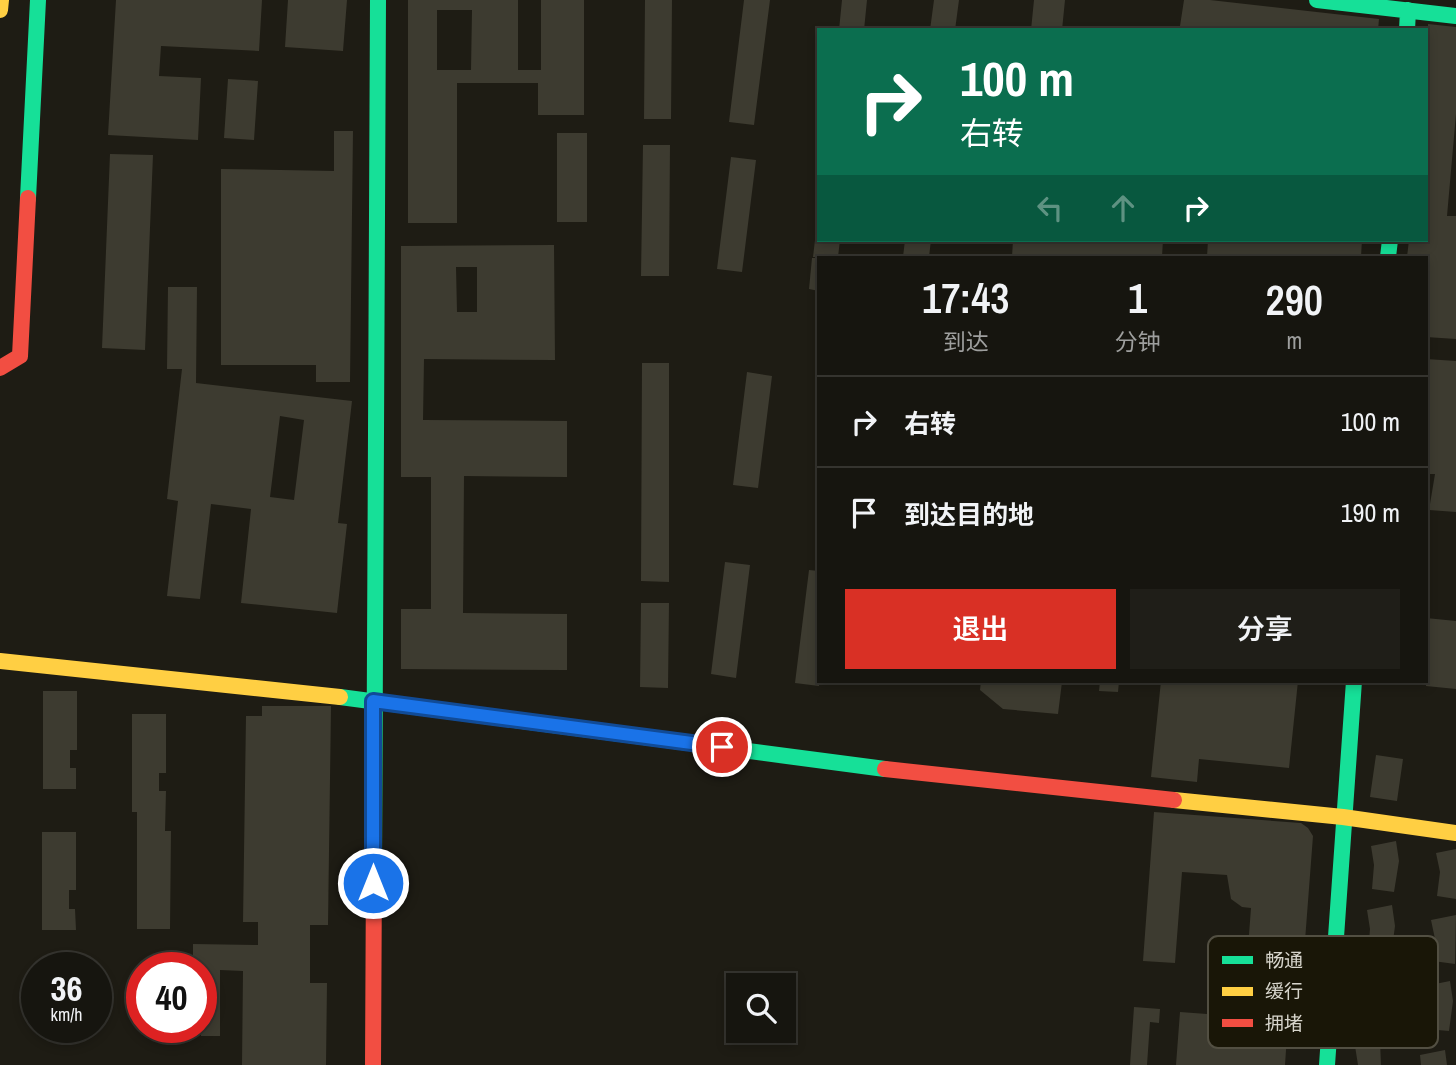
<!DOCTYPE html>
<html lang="zh">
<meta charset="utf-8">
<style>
body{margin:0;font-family:"Archivo Narrow","Noto Sans SC",sans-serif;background:#1f1e18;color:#f1f3f6;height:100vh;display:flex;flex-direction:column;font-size:26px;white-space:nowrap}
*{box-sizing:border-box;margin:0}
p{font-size:23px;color:#9e9f9e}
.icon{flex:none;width:38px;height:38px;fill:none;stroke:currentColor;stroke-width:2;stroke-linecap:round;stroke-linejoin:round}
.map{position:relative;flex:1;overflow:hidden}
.panel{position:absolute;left:817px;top:256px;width:611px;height:427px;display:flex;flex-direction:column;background:#16150f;border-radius:0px;box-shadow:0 4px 10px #0003,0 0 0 2px #35342f}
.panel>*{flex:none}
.guide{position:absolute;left:817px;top:28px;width:611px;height:214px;border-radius:0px;box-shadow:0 4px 10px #0003,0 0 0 2px #35342f;background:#0b6e4f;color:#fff;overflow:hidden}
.tools{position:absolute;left:726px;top:973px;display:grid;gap:14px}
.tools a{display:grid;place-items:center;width:70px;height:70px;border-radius:0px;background:#16150f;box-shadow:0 4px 10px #0003,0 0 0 2px #35342f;font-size:35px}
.speed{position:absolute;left:21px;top:952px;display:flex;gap:14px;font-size:35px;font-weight:700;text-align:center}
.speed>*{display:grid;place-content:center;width:91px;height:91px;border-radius:50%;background:#16150f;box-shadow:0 4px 10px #0003,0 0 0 2px #35342f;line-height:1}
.speed small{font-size:18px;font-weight:400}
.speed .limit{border:10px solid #d22;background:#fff;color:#111}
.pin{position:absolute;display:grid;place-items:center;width:60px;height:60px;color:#fff;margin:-30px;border:4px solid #fff;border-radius:50%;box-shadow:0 2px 7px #0007}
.me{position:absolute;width:77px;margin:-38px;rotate:0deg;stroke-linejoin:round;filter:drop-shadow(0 0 5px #0008)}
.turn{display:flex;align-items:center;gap:24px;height:147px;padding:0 28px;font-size:32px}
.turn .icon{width:91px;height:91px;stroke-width:2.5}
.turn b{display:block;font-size:49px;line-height:60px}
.lanes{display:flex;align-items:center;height:66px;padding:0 28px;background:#0003;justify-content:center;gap:35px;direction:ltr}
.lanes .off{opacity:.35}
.eta{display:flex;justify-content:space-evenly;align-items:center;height:119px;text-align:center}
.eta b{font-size:42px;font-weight:600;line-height:49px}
.primary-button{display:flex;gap:14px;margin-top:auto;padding:14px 28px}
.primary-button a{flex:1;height:80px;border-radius:0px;background:#d93025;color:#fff;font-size:28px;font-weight:600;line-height:80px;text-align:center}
.primary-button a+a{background:#1f1e18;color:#f1f3f6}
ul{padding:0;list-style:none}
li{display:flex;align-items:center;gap:21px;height:91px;padding:0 28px;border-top:2px solid #35342f}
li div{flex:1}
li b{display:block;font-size:26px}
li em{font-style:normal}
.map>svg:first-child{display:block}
.building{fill:#3d3b30;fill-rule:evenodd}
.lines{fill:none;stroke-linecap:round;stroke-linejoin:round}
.fast{stroke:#16e098;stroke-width:16}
.slow{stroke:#ffcf43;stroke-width:16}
.jam{stroke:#f24e42;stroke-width:16}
.route-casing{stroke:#114b97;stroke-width:18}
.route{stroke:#1a73e8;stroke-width:12}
.key{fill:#191607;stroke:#524f42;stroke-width:2}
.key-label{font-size:19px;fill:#d7d5cc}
</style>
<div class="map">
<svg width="1456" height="1065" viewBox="0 0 1456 1065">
<rect width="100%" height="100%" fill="#1e1c14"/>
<path class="building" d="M116 0H262L259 51 161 46 159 76 201 78 198 140 108 135Z
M288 0H347L343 51 285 47Z
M408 0H518V70H541V0H584V115H538V83H457V223H408ZM437 10H472L471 70H437Z
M645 0H672L671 119H644Z
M744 0H770L754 125 729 122Z
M842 0H867L864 30H839Z
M934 0H959L955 30H930Z
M1034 0H1065L1062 30H1031Z
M1184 0H1210L1379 19 1378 30H1216L1180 26Z
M1428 24 1456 27V114L1447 216H1456V339L1426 337V257H1407L1409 240H1426Z
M228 79 258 81 254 140 224 138Z
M334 131H353L350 382H316V365H221V169L334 171Z
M557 133H587V222H557Z
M643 145H670L669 276H641Z
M110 154 153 155 145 350 102 348Z
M731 157 756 160 742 272 717 269Z
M815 240H840L838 257H813Z
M905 240H931L929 257H903Z
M1013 240H1163L1162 257H1012Z
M1208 240H1362L1361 257H1207Z
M554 245 555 360 424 359 423 420 567 421V477L464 476 463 613 567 614V670L401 669V609H431V477H401V246ZM456 267H477V312H457Z
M812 258H819V291L809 289Z
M168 287H197L196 383 352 401 338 523 347 524 337 613 241 603 251 509 211 504 200 599 167 596 178 501 167 499 182 369H167ZM280 416 304 420 294 500 270 497Z
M1426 359 1456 361V512L1429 510 1435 474H1426Z
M642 363H669V582L641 581Z
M747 372 772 376 758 488 733 485Z
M725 562 750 565 736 678 711 674Z
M809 570 819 571V686L795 683Z
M641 603H669L668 688 640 687Z
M1426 618 1456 621V689L1426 686Z
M981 681 1062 682 1058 714 1003 709 980 690Z
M1100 681H1119L1118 692 1099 691Z
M1161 681H1298L1289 768 1199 759 1197 782 1151 777Z
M43 691H77V750H70V768H76V789H43Z
M262 706H331L328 925H310V983H327L326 1065H242L243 971 220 970V1036H201V968H193V944L258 945V922H243L246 716H262Z
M132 714H166V773H159V791H166L165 831H171L170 929H137V812H132Z
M1376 755 1403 759 1397 801 1370 797Z
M1154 812 1301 823 1308 828 1313 836 1301 993 1245 988 1251 908 1242 907 1231 899 1227 875 1182 872 1175 963 1143 961Z
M42 832H76V890H69V909H75L76 930H42Z
M1396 841 1399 861 1394 892 1372 889 1374 865 1371 846Z
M1456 849V899L1437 896 1440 872 1436 853Z
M1392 905 1395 926 1391 956 1368 954 1370 929 1367 910Z
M1456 915 1455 964 1433 961 1435 939 1431 920Z
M1450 981 1453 1001 1449 1031 1426 1029 1428 1005 1425 986Z
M1134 1007 1160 1009 1159 1023 1150 1022 1147 1065H1130Z
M1180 1012 1288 1020 1285 1065H1176Z
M1380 1041 1381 1065H1358L1355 1046Z
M1445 1050 1447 1065H1421L1420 1055Z"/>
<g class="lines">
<path class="fast" d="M1317 0 1456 16
M1407 30 1408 10
M28 198 38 0
M1388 257 1390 240
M340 697 885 769
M374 866 378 0
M1327 1065 1354 681"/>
<path class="slow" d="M0 10 1 0
M0 661 340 697
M1174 800 1343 817 1456 833"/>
<path class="jam" d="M0 368 20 356 28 198
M885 769 1174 800
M373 1065 374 866"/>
</g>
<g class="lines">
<defs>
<path id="route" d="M373 883V701L722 747"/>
</defs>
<use href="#route" class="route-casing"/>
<use href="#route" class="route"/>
</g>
<rect x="1208" y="936" width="230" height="112" rx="10" class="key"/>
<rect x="1222" y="956" width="31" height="8" fill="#16e098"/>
<rect x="1222" y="987" width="31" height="9" fill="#ffcf43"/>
<rect x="1222" y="1019" width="31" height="8" fill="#f24e42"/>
<g class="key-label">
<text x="1265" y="967">畅通</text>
<text x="1265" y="998">缓行</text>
<text x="1265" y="1030">拥堵</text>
</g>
</svg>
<div class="tools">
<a><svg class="icon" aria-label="search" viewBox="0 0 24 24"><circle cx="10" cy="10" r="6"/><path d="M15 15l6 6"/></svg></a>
</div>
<div class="speed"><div>36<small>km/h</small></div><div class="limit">40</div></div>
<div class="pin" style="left:722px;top:747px;background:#d93025"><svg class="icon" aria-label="arrive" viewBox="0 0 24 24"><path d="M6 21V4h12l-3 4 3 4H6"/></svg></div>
<svg class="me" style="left:373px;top:883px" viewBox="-20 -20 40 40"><circle r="17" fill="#1a73e8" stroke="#fff" stroke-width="3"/><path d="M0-11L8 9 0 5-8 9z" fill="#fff"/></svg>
<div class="guide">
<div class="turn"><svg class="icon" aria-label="right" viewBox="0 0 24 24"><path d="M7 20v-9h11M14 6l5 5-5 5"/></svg><div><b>100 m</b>右转</div></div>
<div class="lanes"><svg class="icon off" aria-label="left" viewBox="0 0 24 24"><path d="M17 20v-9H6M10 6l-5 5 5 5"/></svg><svg class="icon off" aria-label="ahead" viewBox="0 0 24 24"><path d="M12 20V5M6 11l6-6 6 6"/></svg><svg class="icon" aria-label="right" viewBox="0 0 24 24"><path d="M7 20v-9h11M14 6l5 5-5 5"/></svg></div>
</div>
<section class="panel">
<div class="eta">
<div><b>17:43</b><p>到达</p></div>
<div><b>1</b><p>分钟</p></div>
<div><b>290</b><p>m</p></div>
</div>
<ul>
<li><svg class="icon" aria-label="right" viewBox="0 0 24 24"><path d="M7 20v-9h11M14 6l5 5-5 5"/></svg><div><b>右转</b></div><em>100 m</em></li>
<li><svg class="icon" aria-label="arrive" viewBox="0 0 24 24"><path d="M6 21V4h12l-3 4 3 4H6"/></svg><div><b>到达目的地</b></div><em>190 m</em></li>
</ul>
<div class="primary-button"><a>退出</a><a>分享</a></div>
</section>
</div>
